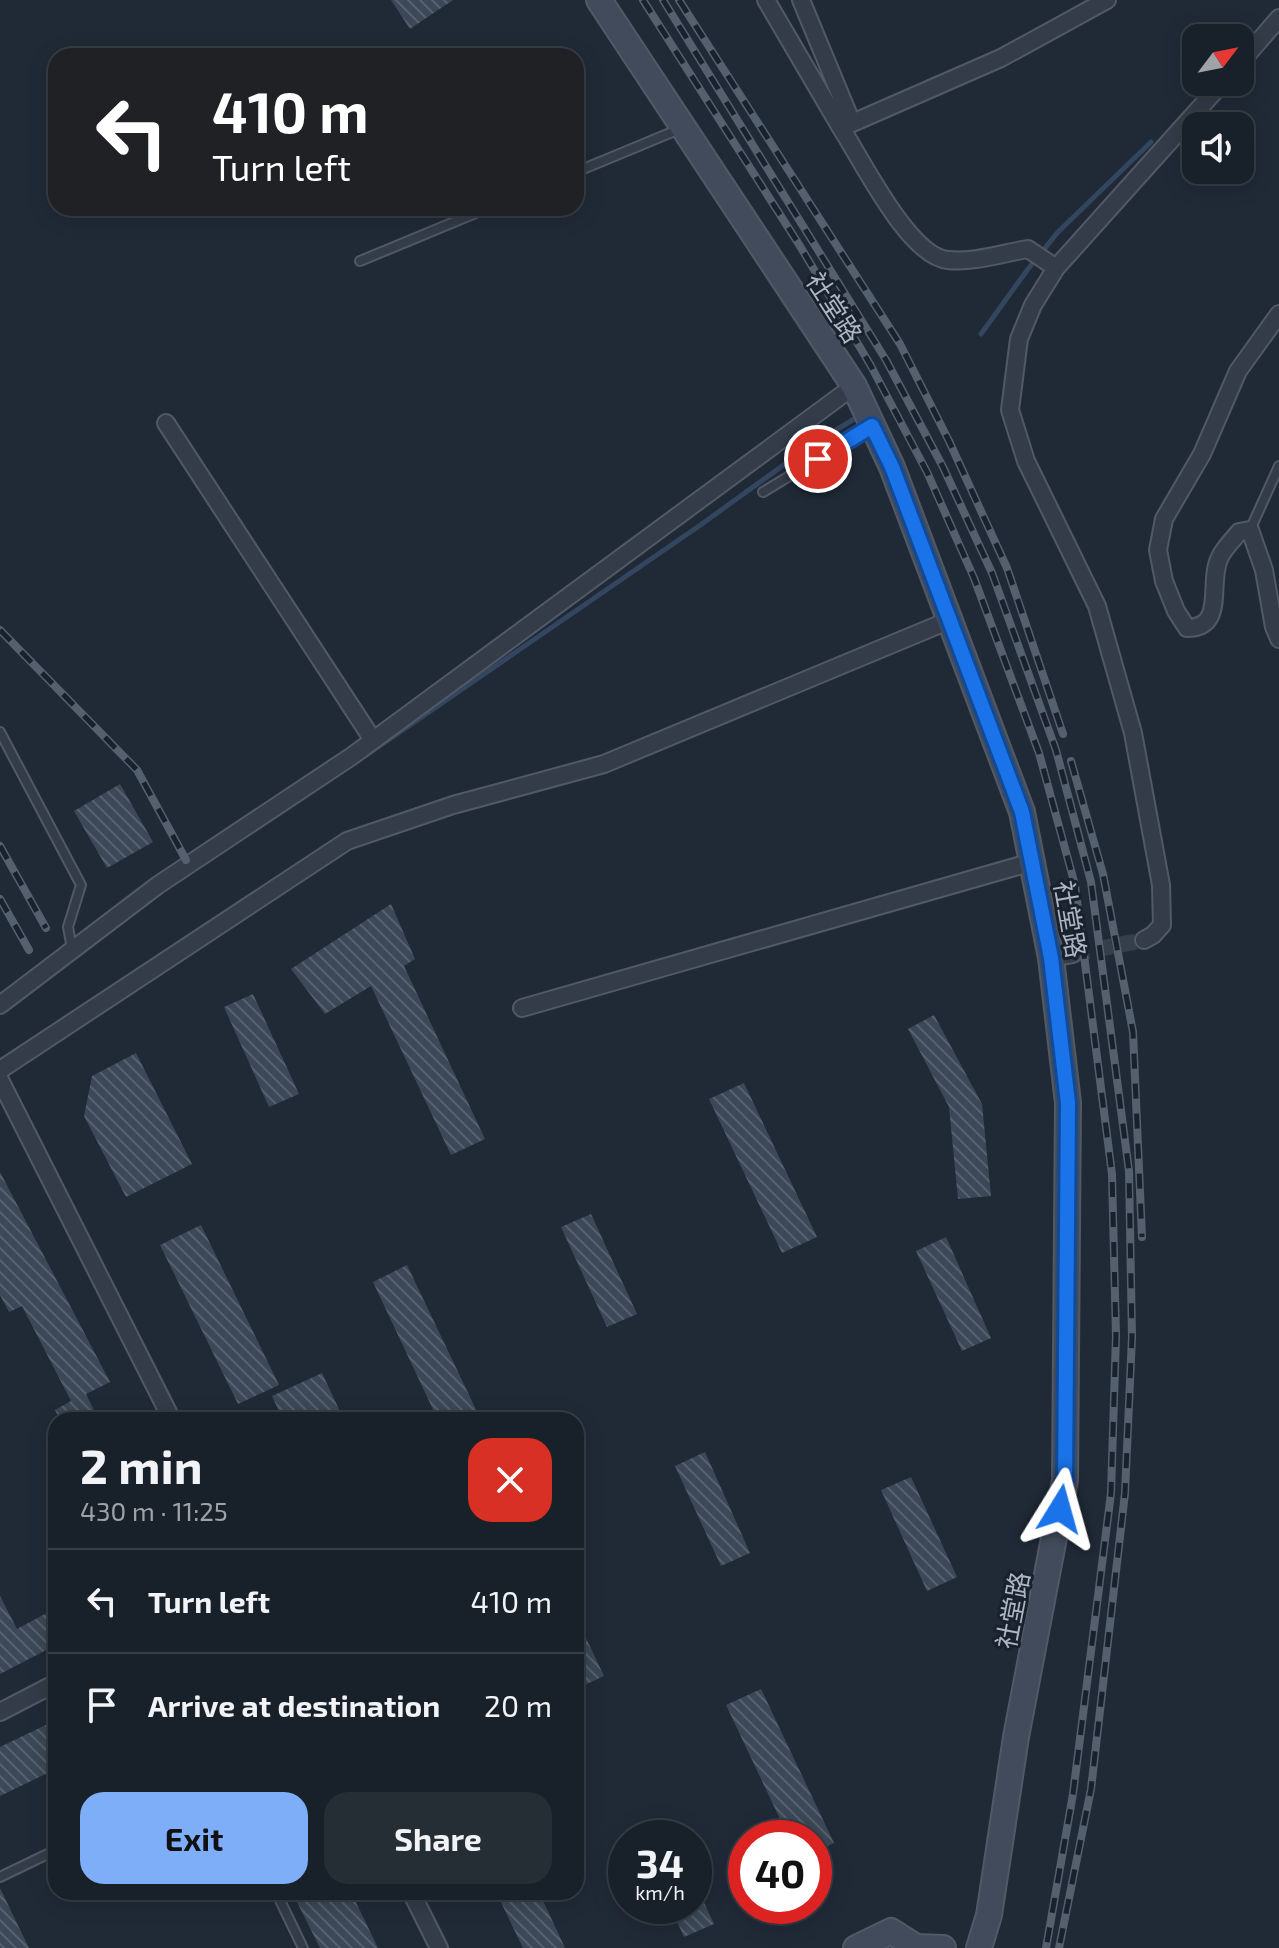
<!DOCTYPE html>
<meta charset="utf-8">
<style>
body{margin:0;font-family:"Exo 2","Noto Sans SC",sans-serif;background:#252d35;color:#f1f3f6;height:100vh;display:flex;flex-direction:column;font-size:30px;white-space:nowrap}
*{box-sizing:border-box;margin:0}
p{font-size:26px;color:#9fa3a8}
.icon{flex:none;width:44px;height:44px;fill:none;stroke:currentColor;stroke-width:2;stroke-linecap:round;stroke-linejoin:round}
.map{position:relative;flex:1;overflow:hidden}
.side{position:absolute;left:48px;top:1412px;width:536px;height:488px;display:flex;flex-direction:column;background:#182029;border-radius:24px;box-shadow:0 4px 20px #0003,0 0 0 2px #363e46}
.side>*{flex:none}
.guide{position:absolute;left:48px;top:48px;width:536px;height:168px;border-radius:24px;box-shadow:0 4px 20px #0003,0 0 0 2px #363e46;background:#202124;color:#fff;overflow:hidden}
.needle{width:52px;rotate:58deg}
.fabs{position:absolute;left:1182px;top:24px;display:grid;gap:16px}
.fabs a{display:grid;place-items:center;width:72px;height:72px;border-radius:16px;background:#182029;box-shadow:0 4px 20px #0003,0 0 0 2px #363e46;font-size:40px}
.speed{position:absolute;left:608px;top:1820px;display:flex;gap:16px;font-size:40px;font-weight:700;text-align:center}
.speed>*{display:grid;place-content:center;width:104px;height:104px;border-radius:50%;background:#182029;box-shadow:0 4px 20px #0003,0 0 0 2px #363e46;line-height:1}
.speed small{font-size:20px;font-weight:400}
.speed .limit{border:12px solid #d22;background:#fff;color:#111}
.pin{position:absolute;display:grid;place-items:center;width:68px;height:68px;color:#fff;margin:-34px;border:4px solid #fff;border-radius:50%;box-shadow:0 2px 8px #0007}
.me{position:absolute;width:88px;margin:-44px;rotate:8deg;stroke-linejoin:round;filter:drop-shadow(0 0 6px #0008)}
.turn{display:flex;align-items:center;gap:28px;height:168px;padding:0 32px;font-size:36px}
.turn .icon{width:104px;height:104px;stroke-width:2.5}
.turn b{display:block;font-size:56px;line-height:68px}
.round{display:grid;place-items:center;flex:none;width:84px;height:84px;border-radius:24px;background:#252d35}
.headline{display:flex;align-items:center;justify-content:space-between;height:136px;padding:0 32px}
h1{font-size:48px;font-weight:700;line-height:60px}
.button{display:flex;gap:16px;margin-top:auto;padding:16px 32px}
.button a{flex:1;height:92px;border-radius:24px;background:#7faef8;color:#111;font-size:32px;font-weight:700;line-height:92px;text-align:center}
.button a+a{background:#252d35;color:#f1f3f6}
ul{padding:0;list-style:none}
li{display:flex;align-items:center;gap:24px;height:104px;padding:0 32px;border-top:2px solid #363e46}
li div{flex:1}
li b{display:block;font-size:30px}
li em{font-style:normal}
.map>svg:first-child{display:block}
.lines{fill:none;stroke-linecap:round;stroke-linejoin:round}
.stream{stroke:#33455f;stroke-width:5}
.building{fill:url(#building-back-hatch)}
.street-tunnel{stroke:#353f4c;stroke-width:16;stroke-dasharray:16 8;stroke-linecap:butt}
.lane-casing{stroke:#515965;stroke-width:12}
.street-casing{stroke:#515965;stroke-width:20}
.secondary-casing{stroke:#515965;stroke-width:28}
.lane{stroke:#333c48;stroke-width:8}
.street{stroke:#333c48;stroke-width:16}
.secondary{stroke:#414b5b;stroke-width:24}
.rail-casing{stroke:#55606f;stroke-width:8}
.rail{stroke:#19212c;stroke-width:5;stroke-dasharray:15;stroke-linecap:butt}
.route-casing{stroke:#114b97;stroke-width:20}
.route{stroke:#1a73e8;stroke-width:14}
.labels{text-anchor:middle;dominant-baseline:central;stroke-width:6;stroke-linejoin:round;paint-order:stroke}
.street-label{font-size:26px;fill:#adb6c4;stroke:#19212c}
</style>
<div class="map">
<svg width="1279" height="1948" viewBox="0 0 1279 1948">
<defs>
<pattern id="building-back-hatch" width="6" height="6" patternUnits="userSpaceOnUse" patternTransform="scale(2)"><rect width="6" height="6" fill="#3c4857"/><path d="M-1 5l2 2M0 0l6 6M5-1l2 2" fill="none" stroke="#56606e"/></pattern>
</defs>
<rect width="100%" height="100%" fill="#202a37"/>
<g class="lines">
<path class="stream" d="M981 334 1028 269 1058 232 1151 142
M365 756 699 526 810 446 859 416"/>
</g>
<path class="building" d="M391 0H453L410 29Z
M120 784 153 842 107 868 74 811Z
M391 904 415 959 404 966 485 1139 451 1155 371 986 325 1014 291 969Z
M253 994 299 1094 269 1107 224 1007Z
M934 1015 982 1104 991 1196 958 1199 949 1107 908 1029Z
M136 1053 192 1164 126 1197 84 1116 92 1076Z
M744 1083 817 1237 782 1253 709 1099Z
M0 1172 110 1382 86 1394 99 1420H60L55 1410 71 1401 22 1306 9 1312 0 1295Z
M591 1214 637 1314 607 1327 561 1227Z
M201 1225 279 1385 238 1404 160 1245Z
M946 1237 991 1338 962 1351 916 1251Z
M407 1265 481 1420H438L373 1282Z
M322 1373 344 1420H283L272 1396Z
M705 1452 750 1553 721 1566 675 1466Z
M911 1477 957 1577 927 1591 881 1490Z
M0 1596 17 1629 56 1608V1645L0 1674Z
M576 1617 604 1676 576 1689Z
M761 1689 834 1843 814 1853V1838H789L726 1705Z
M56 1720V1769L0 1796V1747Z
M694 1881 714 1924 684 1937 670 1906H694Z
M0 1888 29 1948H0Z
M292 1892H351L378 1948H320Z
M496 1892H539L565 1948H523Z"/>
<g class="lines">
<path class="street-tunnel" d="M1073 954 1144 940"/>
<defs>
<path id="lane" d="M576 172 682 128
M360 261 488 208
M763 492 872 426
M1250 530 1279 466
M0 732 81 885 68 927 72 949
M0 1877 56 1850
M276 1892 303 1948"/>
<path id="street" d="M766 0 841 128
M801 0 852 123
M1240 63 1279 18
M1056 268 1028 249C1003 253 973 263 948 260 909 257 862 160 841 128L1001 58 1107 0
M1279 314 1238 371 1202 454 1164 519 1158 550 1164 581 1176 611 1187 628C1227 628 1207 582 1220 557 1224 548 1233 540 1239 532L1250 530 1264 570 1274 627 1279 639
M166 423 373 740
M1144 940 1153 935 1162 925 1161 885 1133 733 1097 606 1026 461 1010 410 1019 339 1033 305 1056 268 1223 82
M1051 958 1073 954
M0 1005 158 885 352 756 854 386
M522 1008 1032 862
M0 1070 347 841 453 805 604 764 950 620
M0 1080 172 1420
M0 1712 56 1683
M411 1892 439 1948"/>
<path id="secondary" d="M599 0 854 386 892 467 1022 812 1051 958 1068 1103 1065 1480 1016 1737 989 1915 979 1948
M856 1948 891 1931 916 1947 943 1948"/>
</defs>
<use href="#lane" class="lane-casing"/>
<use href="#street" class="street-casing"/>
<use href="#secondary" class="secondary-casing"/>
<use href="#lane" class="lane"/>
<use href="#street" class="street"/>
<use href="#secondary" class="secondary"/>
<defs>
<path id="rail" d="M643 0 800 246 871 366 927 472 974 578 1039 753 1075 885 1112 1174 1116 1336 1111 1493 1073 1794 1046 1948
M663 0 886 360 943 467 992 573 1056 750 1091 882 1129 1171 1132 1337 1125 1493 1091 1789 1059 1948
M679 0 900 344 949 441 1007 568 1063 734
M0 630 137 770 186 860
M1071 761 1103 874 1133 1032 1142 1237
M0 846 46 928
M0 899 29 950"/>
</defs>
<use href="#rail" class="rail-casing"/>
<use href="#rail" class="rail"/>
</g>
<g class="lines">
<defs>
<path id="route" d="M818 459 872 426 892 467 1022 812 1051 958 1068 1103 1065 1480 1060 1509"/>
</defs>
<use href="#route" class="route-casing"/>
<use href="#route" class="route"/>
</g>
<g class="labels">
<g class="street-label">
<text transform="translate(835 307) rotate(57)">社堂路</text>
<text transform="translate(1071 919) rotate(80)">社堂路</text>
<text transform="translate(1012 1610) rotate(-79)">社堂路</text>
</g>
</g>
</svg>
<div class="fabs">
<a><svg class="needle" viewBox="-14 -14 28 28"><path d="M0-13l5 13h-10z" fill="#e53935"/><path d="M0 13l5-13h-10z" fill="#9fa3a8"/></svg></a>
<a><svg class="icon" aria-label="sound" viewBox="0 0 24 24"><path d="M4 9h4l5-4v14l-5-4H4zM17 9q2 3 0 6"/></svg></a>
</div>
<div class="speed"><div>34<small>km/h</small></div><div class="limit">40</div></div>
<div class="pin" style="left:818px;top:459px;background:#d93025"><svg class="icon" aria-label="arrive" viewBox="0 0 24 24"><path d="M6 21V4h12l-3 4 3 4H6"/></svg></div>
<svg class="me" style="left:1060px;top:1509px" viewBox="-20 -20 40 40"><path d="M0-17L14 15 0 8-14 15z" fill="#1a73e8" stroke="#fff" stroke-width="4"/></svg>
<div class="guide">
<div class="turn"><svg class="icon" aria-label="left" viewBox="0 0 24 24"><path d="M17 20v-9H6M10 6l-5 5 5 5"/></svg><div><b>410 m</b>Turn left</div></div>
</div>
<section class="side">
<div class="headline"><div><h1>2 min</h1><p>430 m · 11:25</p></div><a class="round" style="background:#d93025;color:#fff"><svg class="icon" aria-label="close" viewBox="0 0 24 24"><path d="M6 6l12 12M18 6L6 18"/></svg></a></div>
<ul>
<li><svg class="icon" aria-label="left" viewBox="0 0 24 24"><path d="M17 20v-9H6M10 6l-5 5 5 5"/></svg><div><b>Turn left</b></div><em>410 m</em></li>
<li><svg class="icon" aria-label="arrive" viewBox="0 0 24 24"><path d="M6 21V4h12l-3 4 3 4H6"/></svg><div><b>Arrive at destination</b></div><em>20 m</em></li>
</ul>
<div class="button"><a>Exit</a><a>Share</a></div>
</section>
</div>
